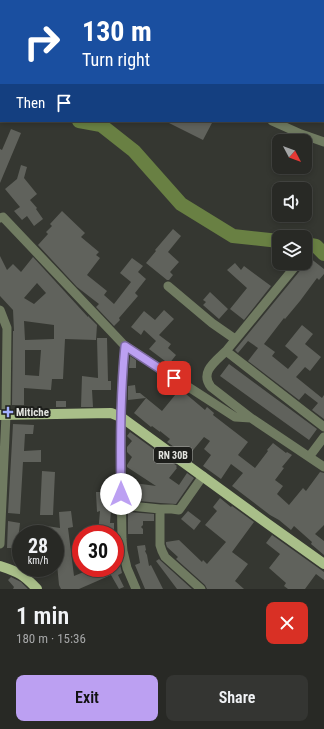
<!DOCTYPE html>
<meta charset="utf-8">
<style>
body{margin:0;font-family:"Roboto Condensed",sans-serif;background:#343532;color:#f1f3f6;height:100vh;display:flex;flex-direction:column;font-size:15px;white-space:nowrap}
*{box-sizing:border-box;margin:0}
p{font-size:13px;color:#a5a6a7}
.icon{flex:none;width:22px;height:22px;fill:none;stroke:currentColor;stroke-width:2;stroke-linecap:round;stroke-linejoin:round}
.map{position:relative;height:589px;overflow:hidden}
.panel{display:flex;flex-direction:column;background:#282925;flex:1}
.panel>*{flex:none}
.top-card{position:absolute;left:0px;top:0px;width:324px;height:122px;box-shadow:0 2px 6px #0003,0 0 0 1px #444542;background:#1a4fa0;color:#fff;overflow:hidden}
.needle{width:26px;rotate:131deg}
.buttons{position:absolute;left:272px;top:134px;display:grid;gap:8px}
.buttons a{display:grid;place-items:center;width:40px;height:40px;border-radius:8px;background:#282925;box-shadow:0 2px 6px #0003,0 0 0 1px #444542;font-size:20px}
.speed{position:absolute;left:12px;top:525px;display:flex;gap:8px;font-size:20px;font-weight:700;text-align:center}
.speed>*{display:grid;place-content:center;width:52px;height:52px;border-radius:50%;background:#282925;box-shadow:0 2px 6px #0003,0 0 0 1px #444542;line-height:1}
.speed small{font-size:10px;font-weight:400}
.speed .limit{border:6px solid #d22;background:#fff;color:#111}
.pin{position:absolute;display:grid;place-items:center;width:34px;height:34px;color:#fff;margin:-17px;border-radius:8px;box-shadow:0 2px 6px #0006}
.me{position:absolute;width:44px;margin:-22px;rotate:0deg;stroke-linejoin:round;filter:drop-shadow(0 0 3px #0008)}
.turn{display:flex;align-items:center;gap:14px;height:84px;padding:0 16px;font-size:18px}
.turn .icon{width:52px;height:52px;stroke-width:2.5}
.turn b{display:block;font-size:28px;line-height:34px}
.then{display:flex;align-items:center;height:38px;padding:0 16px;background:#0003;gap:8px;font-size:15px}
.round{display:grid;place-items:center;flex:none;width:42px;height:42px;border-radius:8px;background:#343532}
.headline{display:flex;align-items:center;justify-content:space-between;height:68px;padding:0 16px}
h1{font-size:24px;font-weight:600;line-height:30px}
.button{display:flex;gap:8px;margin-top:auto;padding:8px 16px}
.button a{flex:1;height:46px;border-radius:8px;background:#bca0f2;color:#111;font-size:16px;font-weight:600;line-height:46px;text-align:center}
.button a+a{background:#343532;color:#f1f3f6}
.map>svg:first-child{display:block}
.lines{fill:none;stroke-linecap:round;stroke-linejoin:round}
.river{stroke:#698043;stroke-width:14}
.building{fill:#60625c;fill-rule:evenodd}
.minor{stroke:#707b61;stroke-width:9}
.major{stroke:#a9bf89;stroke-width:10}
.route-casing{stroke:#7a689d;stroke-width:10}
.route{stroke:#bca0f2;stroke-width:7}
.poi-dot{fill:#a4b1fc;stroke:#1d1e1b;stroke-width:1.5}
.labels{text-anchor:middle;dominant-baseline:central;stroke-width:4;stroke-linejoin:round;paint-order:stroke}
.shield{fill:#1d1e1b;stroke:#a8a9a5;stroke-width:1}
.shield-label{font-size:10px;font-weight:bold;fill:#e3e4e0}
.poi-label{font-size:11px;font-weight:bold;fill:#e3e4e0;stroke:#1d1e1b;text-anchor:start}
</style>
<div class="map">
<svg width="324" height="589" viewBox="0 0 324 589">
<rect width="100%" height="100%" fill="#353731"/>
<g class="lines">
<path class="river" d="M0 93 1 94
M79 121 101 125 134 151 181 204 233 236 279 241
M305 244 316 246 324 254"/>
</g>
<path class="building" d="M165 121H213L203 140Z
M11 129 21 133 0 183V149L2 150Z
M21 165 27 167 24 178 37 194 30 200 37 208 36 209 43 219 34 226 27 216 22 220 14 211 20 207 5 189 17 179Z
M62 211 85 233 81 237 99 252 96 255 100 258 87 275 107 291 104 295 114 304 131 282 120 273 132 258 143 266 138 272 146 279 135 293 138 296 119 318 120 320 114 326 96 307 99 304 77 287 38 245 48 234 46 232 52 226 50 224Z
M173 229 181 236 168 252 179 262 170 272 173 275 169 280H167L146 263 156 251 155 250Z
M305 254 324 269V274L319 280 317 278 300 301 285 319 284 318 264 344 275 352 272 356 288 369 298 357 285 346 302 325 313 334 305 344 321 357 310 371 305 367 296 377 322 398 324 395V419L312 410 318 403 305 393 299 400 248 361 258 348 248 341 238 353 235 350 303 267 304 263H305Z
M0 256 7 270 13 264 21 272 33 257 88 317V316L97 325 96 340 65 339 63 379H52L51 390 24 388V405H12L13 331H14L13 310 0 296ZM37 283 46 293 34 304 24 298ZM24 321 54 325V339L25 340ZM25 350H41L39 376 25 375Z
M235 263 241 270 244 266 271 286 244 320 230 309 247 288 227 270Z
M210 292 228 309 219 319 203 305 206 302 203 300Z
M164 310 174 319 159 335 171 344 168 348 176 355 169 364 149 349 156 341 144 330 141 335 131 327 144 311 155 320Z
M97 338H107L108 381H111V390H92L93 407H81L82 376 98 378Z
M130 356 136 360V368H129Z
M229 364 317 429 309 440 220 376Z
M135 385 136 393H140L162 411 180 389 205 410 207 407 214 413 213 415 248 442 238 455 255 468 268 451 267 450 273 443 286 453 287 452 292 455 282 467 284 468 275 480 283 486 277 494 289 505 303 488 306 491 320 472 324 473V525L315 534 324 541V555L311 544 312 542 294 526 291 530 279 520 270 515 232 486 243 473 231 464 221 479 203 466 211 455 204 449 210 441 204 437 189 455 185 452 184 454 167 442 170 439 160 431V432L152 426 151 427 134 413 146 398 128 400V386Z
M56 401H66V407H56Z
M13 424 34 425 33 434H25L24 451 41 450V462H23L20 514 8 513Z
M130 432 177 466 176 467 177 468 169 478 179 485 187 473 194 478 176 504 160 503 129 500 130 494 127 492V482L156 486 127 467V465L132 457 127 452V447L132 441 127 436Z
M42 471 55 472 53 515H40Z
M96 492H114L112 511H111L110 523H114V530H110V534H98L100 511 97 512Z
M220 498 231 507 232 506 254 522 232 552 248 564 235 581 244 589H207L205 585 176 559 178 557 167 547 166 544V542L179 540 202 562 203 560 207 564 226 542 205 525 217 511 213 507Z
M71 511 73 527 68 528 74 576 86 571 85 568H91L92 571 99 568H115V552L119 560 122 573 118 575 124 587 119 589 111 575 79 589H61L59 585 57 564V544H55V534H53L52 528 51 534H39L40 525 60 528 59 512Z
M188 511 201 521 194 530 181 519Z
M128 512 154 514V521H143V525L141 527 143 529V534H128Z
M8 521 20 523 17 548H7Z
M272 535 324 572V580L316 574 305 589H288L284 586 286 583 269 568 280 554 266 543Z
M145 545 146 550 145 551 147 555 149 566 151 565 163 589H145L135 565 140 563 137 546Z
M159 559 161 561 192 589H177L156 561Z
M11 577 21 582 28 589H13L14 587 8 580Z"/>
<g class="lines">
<path class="minor" d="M131 1V0
M272 121 301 134 307 136 324 142
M0 218 3 217 125 346
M168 286 212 323 235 339
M0 310 7 328 6 415 0 544
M226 351 298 263
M251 418 211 387C199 372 216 361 226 351L324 427
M309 457 324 437
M121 505 160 509
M136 589 127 568 123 551 122 539C121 475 119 410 125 346L235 417 251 418 324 467
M201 589 165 557 162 551 160 545V509H172L179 510 203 476"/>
<path class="major" d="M0 415 111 413 121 417 268 524 324 564
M0 566C19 572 24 575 37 589"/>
</g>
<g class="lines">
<defs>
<path id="route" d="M121 494C120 445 120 395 125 346L174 378"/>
</defs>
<use href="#route" class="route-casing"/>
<use href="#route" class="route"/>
</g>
<path class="poi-dot" d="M6 406h4v4h4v4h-4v4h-4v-4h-4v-4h4z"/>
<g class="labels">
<rect class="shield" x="154" y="447" width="38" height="16" rx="3"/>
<g class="shield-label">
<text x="173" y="455">RN 30B</text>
</g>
<g class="poi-label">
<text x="16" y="412">Mitiche</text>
</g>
</g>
</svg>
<div class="buttons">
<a><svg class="needle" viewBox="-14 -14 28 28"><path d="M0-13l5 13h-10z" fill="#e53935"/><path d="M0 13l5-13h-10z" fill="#a5a6a7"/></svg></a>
<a><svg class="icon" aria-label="sound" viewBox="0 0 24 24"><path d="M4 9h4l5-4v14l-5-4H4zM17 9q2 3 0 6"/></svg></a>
<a><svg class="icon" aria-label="layers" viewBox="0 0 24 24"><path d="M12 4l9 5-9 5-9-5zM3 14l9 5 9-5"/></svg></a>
</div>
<div class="speed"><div>28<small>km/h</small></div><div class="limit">30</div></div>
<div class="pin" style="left:174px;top:378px;background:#d93025"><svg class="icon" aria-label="arrive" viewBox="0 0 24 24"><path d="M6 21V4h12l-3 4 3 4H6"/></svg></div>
<svg class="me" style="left:121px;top:494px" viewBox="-20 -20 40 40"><circle r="19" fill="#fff"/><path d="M0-13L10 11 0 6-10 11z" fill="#bca0f2"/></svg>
<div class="top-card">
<div class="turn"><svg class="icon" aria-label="right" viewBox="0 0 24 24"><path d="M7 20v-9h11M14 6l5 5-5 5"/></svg><div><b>130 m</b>Turn right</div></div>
<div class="then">Then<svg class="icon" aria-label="arrive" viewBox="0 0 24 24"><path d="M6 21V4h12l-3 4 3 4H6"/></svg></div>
</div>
</div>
<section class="panel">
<div class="headline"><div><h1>1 min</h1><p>180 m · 15:36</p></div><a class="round" style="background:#d93025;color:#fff"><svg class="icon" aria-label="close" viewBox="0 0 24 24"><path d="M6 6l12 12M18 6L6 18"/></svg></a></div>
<div class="button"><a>Exit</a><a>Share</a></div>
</section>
